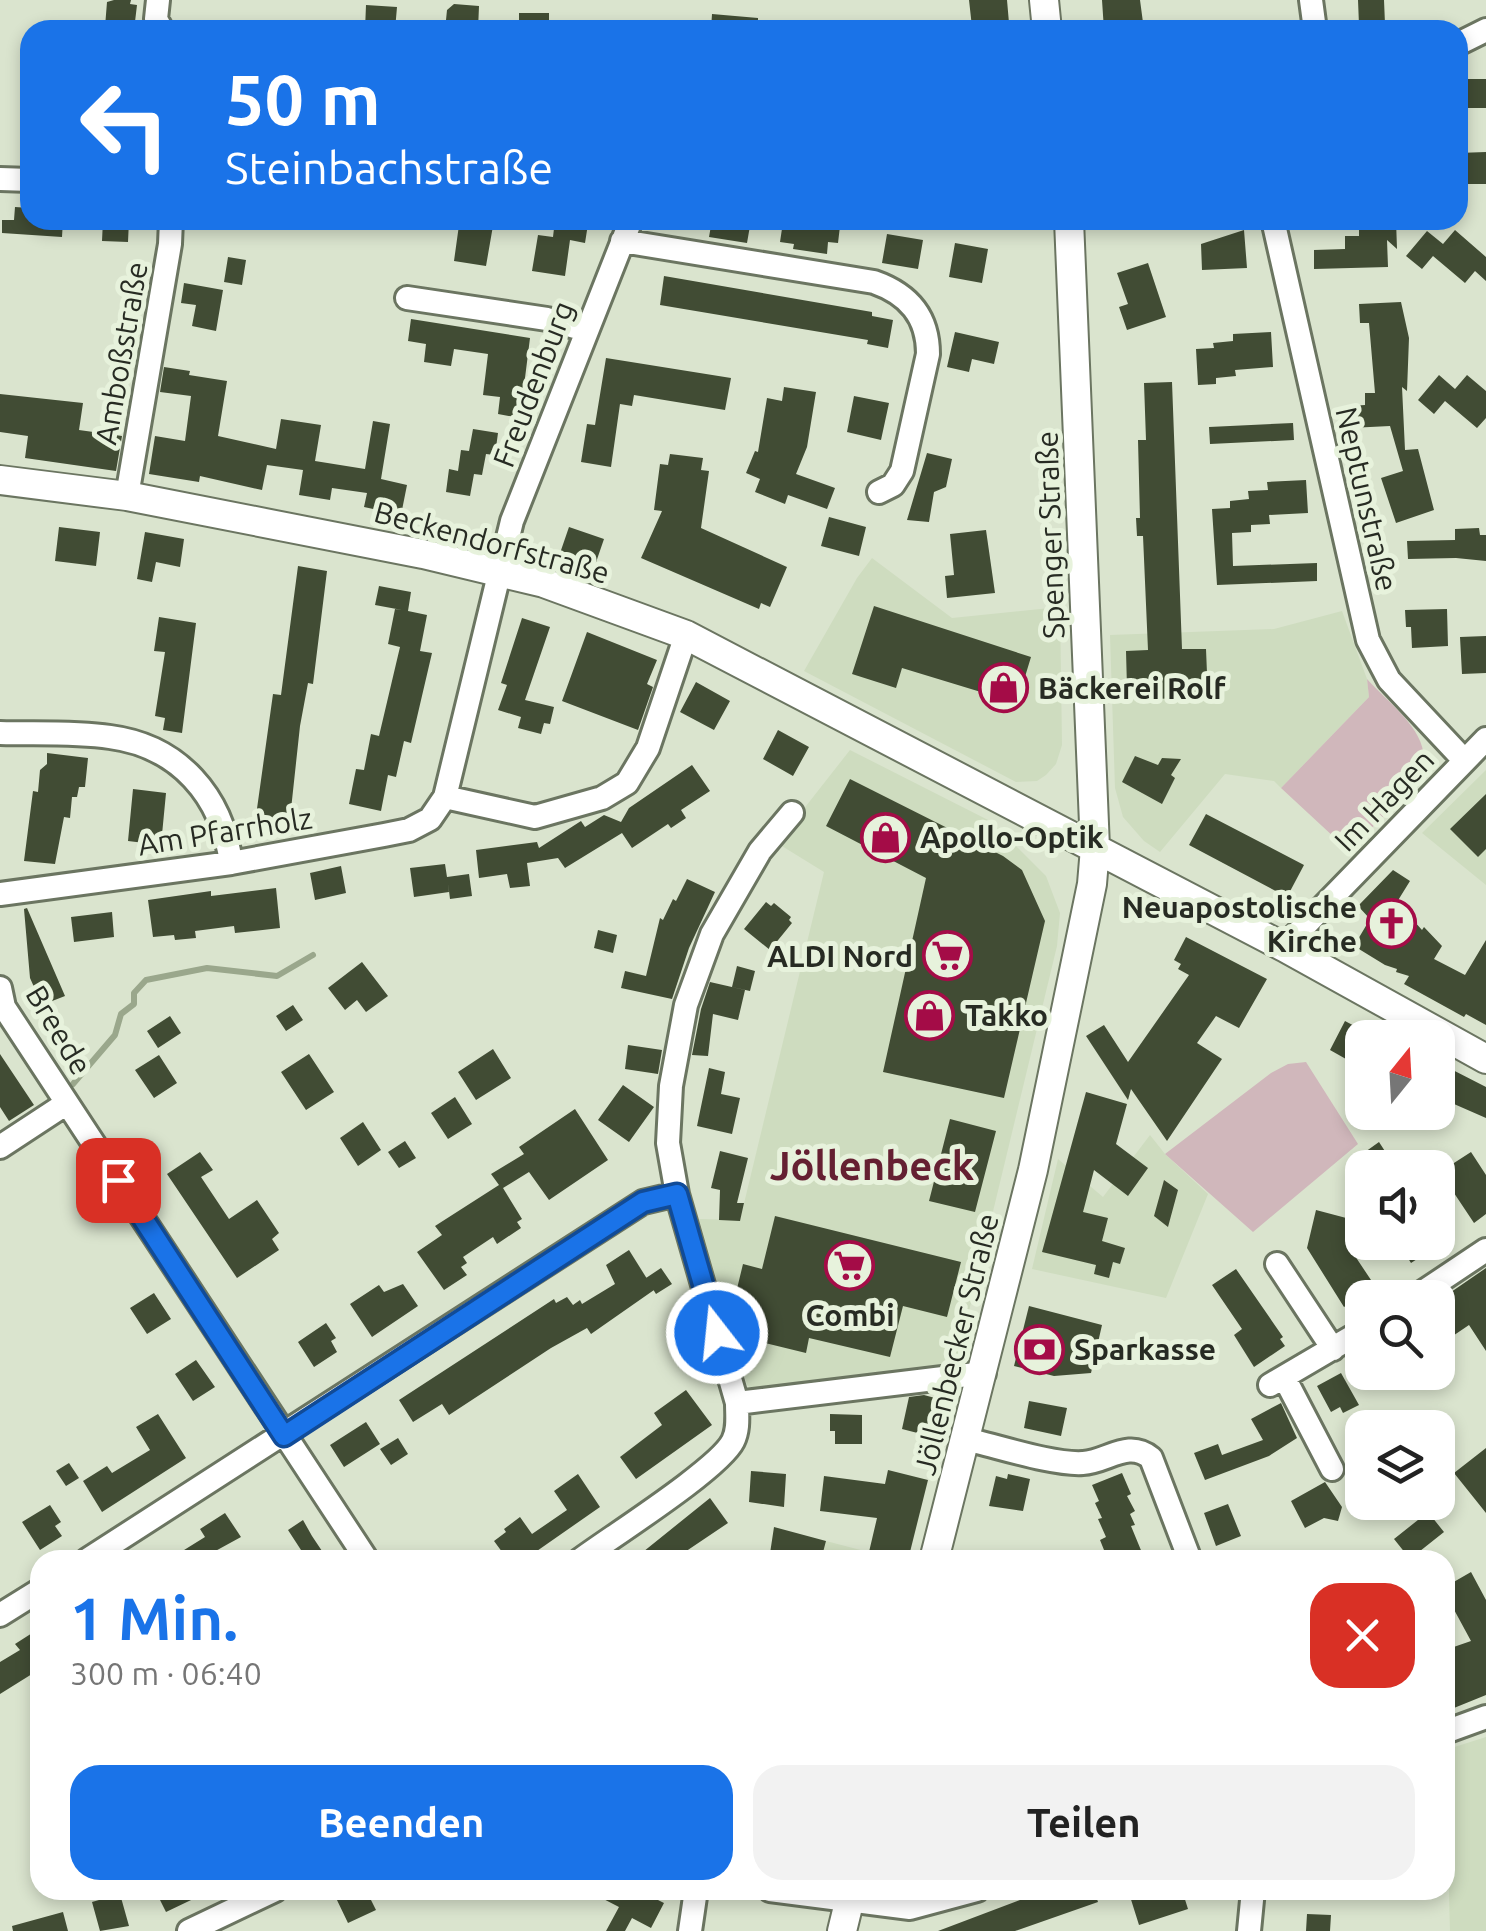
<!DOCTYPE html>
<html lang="de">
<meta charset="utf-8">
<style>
body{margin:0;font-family:Ubuntu,sans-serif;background:#f2f2f2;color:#222;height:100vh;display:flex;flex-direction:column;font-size:38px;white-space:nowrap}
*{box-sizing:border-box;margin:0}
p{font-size:32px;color:#767676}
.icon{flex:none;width:55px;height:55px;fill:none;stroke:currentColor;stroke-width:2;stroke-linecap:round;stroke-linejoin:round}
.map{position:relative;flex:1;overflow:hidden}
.details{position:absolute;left:30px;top:1550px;width:1425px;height:350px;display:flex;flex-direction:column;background:#fff;border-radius:30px;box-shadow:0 5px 15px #0003}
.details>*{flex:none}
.banner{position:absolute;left:20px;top:20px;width:1448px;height:210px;border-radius:30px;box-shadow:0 5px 15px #0003;background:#1a73e8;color:#fff;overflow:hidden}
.needle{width:65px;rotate:18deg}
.tools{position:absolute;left:1345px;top:1020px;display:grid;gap:20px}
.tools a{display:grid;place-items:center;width:110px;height:110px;border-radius:20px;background:#fff;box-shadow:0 5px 15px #0003;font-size:50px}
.pin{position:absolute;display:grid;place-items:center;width:85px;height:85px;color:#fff;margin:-42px;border-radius:20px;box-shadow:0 5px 15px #0006}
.me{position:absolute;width:110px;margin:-55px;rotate:344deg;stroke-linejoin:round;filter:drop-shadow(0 0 8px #0008)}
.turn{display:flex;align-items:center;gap:35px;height:210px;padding:0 40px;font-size:45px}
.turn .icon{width:130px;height:130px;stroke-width:2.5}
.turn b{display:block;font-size:70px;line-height:85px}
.round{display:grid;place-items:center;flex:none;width:105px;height:105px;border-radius:30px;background:#f2f2f2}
.overview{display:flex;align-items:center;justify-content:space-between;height:170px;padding:0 40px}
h1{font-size:60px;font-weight:700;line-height:75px;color:#1a73e8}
.action{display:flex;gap:20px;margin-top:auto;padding:20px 40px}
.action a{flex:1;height:115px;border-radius:30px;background:#1a73e8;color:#fff;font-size:40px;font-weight:700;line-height:115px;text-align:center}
.action a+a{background:#f2f2f2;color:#222}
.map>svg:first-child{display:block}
.built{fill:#cedcbf}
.green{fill:#d0b7bb}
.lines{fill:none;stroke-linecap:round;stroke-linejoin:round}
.stream{stroke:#9aa78c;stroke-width:6}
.building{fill:#414c34}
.minor-casing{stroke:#6b7561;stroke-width:28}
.major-casing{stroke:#6b7561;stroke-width:32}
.minor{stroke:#fff;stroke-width:22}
.major{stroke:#fff;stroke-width:28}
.route-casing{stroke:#114b97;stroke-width:25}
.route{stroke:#1a73e8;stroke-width:18}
.labels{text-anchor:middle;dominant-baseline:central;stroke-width:10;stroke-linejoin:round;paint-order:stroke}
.street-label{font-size:30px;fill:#272b23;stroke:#e7f2dc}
.poi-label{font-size:30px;font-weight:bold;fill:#272b23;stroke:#e7f2dc;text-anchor:start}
.district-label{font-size:40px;font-weight:bold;fill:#652032;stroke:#e7f2dc}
</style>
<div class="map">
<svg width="1486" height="1931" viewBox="0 0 1486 1931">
<rect width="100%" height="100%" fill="#dae4ce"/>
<path class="built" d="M872 558 952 618 1060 607 1062 745 1056 764 1046 775 1037 781 1016 782 804 671 857 578Z
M1342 611 1367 679 1369 697 1281 788 1274 781 1225 774 1160 852 1144 841 1123 817 1115 788 1110 635 1274 629Z
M850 750 992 822 1046 876 1060 913 1057 946 956 1365 754 1391 747 1385 699 1219 740 1220 824 872 777 843Z
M1486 770V885L1422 833Z
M1150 1135 1165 1154 1208 1194 1166 1298 1032 1269 1058 1159 1103 1197Z
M826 1541 899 1560H821Z
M1486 1737V1931H1450L1445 1750Z"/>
<path class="green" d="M1367 679C1394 709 1443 741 1416 783L1349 851 1281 788 1369 697Z
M1306 1062 1358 1144 1253 1232 1165 1154 1271 1073 1288 1064Z"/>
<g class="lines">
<path class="stream" d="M73 1084 115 1035 121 1014 134 1004V993L146 980 207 968 277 976 313 955"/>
</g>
<path class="building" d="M114 0H131L130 4 137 5 134 30 105 27 107 2Z
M969 0H1007L1009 23 972 27Z
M1102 0H1140L1144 30H1104Z
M1358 0H1384L1385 24 1359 25Z
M454 4 479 6 478 30H445L447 10Z
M366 5 397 7 395 30H365Z
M519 13H549V30H519Z
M712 14 758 18V30H711Z
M1460 79H1486V108H1461Z
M1486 152V184H1464V172H1458V153Z
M15 207 30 208V220H63L62 237 2 233V220H14Z
M103 220H129L128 242 102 241Z
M469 220H494L486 266 454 261 459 225 468 226Z
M555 220 588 224 585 243 570 240 565 276 532 271 538 235 553 237Z
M712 220H751L747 243 709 237Z
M798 220 840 226 838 243 828 242 827 254 793 249 794 244 780 242 783 222 797 224Z
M1359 220H1396L1397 249 1387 240 1388 267 1314 269V250L1345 249V236H1359Z
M1244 230 1247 268 1202 270 1201 244Z
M1455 230 1486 257V281L1475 271 1465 283 1433 256 1422 269 1406 256 1427 231 1443 244Z
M887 234 923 240 918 269 882 263Z
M955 243 988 249 982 283 949 277Z
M228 257 246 260 242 285 224 282Z
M1148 263 1166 317 1127 330 1119 307 1128 304 1117 273Z
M664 276 872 312V316L893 320 888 348 867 344 868 340 660 305Z
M184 283 223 290 216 331 192 326 196 305 181 303Z
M1401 302 1409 338 1407 391 1402 387 1405 450 1418 449 1434 510 1396 523 1381 478 1403 471 1390 426 1350 428 1349 406 1365 405V393H1375L1369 323H1360L1359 304Z
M411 319 530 338 525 378 531 379 526 419 498 414 500 397 483 395 488 354 454 349 451 366 424 362 426 344 408 341Z
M955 332 999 342 994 364 972 359 969 372 947 367Z
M1271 332 1273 367 1235 370 1236 376 1216 378V384L1198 385 1196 349 1214 348 1213 343 1233 341V334Z
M606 358 731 378 725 410 634 395 632 406 620 404 611 467 581 462 587 424 595 425Z
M164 367 190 371 189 375 227 381 218 436 276 449 281 419 321 425 315 461 365 469 373 421 390 424 381 479 407 485 401 515 364 507 367 493 332 488 330 500 299 495 303 470 267 465 262 490 200 476 199 482 149 474 155 436 185 441 191 396 160 392Z
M1439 375 1455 389 1467 375 1486 391V418L1477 428 1445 401 1434 414 1418 400Z
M1172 382 1182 649H1206L1208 698 1139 699V688H1127L1126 651 1148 650 1143 536H1137L1136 518H1140L1138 440H1146L1144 383Z
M784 387 816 392 807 447 796 474 835 488 827 509 788 495 785 504 755 492 760 479 746 473 755 451 758 452 767 398 782 401Z
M0 394 83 403 79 430 122 436 116 471 25 458 28 436 0 432Z
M854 396 889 403 881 440 847 432Z
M1293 423 1294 440 1210 444 1209 427Z
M473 429 498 433 495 455 486 454 482 475 474 474 470 496 446 492 449 469 458 471 461 450 469 451Z
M927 453 952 459 946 487 934 492 929 522 907 520Z
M670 454 703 458 701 470 709 471 701 528 787 567 770 607 761 603 759 609 641 558 662 511 654 510 660 464 668 465Z
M1306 480 1308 513 1269 515 1270 524 1251 525V532L1232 533 1233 566 1317 563V581L1217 585 1212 509 1230 508V501L1249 499 1248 491 1268 490 1267 482Z
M829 517 866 527 859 556 821 546Z
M59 527 100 532 96 566 55 561Z
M569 527 604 539 593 571 558 559Z
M1479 528 1480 535H1486V561L1456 558 1408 559 1407 541 1455 540V529Z
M986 530 995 593 947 598 945 576 954 575 950 534Z
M145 532 184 539 180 567 156 562 152 582 137 579Z
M298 566 327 571 313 684 308 683 300 726 289 828 255 823 273 694 281 695Z
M379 586 411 592 408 611 427 615 420 651 432 653 411 743 404 741 396 777 388 775 381 811 349 804 356 769 364 770 371 734 379 736 400 647 388 644 395 609 402 610 375 605Z
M874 606 1031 657 1017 703 902 668 896 688 852 674Z
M1447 609 1448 646 1412 648 1411 627H1406L1405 610Z
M159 617 196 623 182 733 163 730 165 718 155 716 165 652 154 651Z
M522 618 550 627 525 700 554 707 550 724 544 723 541 734 518 728 521 717 498 710 507 685 501 683Z
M587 632 657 660 647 684 653 687 638 730 562 701Z
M1486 636V673L1462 674 1460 637Z
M696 682 730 701 714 730 680 712Z
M778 730 809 747 793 776 763 759Z
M47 753 88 758 85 787H79L77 797H72L70 818 64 817 55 864 24 861 33 791 38 792 40 770 47 764Z
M1135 756 1158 765 1162 758 1181 759 1171 775 1175 778 1162 804 1122 782Z
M692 765 710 791 681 810 686 818 671 828 668 824 632 848 622 833 565 868 558 858 527 863 530 886 510 888 507 874 479 878 476 850 537 842 539 848 581 821 585 827 604 815 621 822 629 808Z
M850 779 1003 856 1022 870 1045 921 1004 1098 883 1072 926 878 826 826Z
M133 789 166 793 161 845 128 841Z
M1486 794V849L1478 857 1450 829Z
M1206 814 1304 865 1287 897 1189 845Z
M445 864 447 877 469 874 472 896 450 899 448 883 449 892 414 897 410 868Z
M341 866 346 893 315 900 310 873Z
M1393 870 1410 881 1397 902 1422 930 1424 927 1442 946 1434 959 1465 975 1486 940V1025L1466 1014 1464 1017 1404 984 1409 976 1396 972 1397 969 1385 965 1354 946 1370 919 1358 906Z
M687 879 715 892 689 948 672 999 621 988 625 971 646 976 660 918 663 920 673 899 676 901Z
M276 888 280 928 235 933 234 926 195 931 196 938 175 940 174 935 153 937 148 900 211 891V896Z
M766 902 771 906 774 903 791 917 789 920 792 923 770 950 744 929Z
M27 908 65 996 42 1005 30 978 24 909Z
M112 912 114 937 74 942 71 917Z
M598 930 617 935 613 953 594 948Z
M1186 937 1267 979 1239 1028 1216 1016 1197 1043 1222 1059 1167 1141 1131 1089 1128 1100 1086 1036 1104 1025 1128 1062 1189 975 1178 969 1181 964 1174 960Z
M362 962 388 996 366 1012 357 1000 345 1010 328 988Z
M737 966 755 971 750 991 732 987Z
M710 982 745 990 738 1020 713 1014 708 1056 692 1055 701 1009Z
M293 1005 303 1020 286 1031 276 1016Z
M170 1016 181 1033 158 1048 147 1031Z
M1345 1021 1362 1030V1045L1353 1063 1330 1050Z
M628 1045 662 1050 658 1074 625 1069Z
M493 1049 511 1078 476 1100 458 1072Z
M0 1054 34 1105 9 1121 0 1107Z
M309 1054 334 1092 306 1110 281 1072Z
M159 1055 177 1083 154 1098 135 1070Z
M1443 1065 1486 1087V1118L1438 1097V1076Z
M709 1068 725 1072 721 1094 740 1098 732 1134 697 1126Z
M623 1085 654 1107 629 1142 598 1120Z
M1086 1092 1127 1104 1116 1144 1148 1168 1128 1196 1094 1170 1083 1212 1108 1218 1102 1241 1125 1248 1120 1264 1113 1262 1109 1278 1094 1274 1096 1265 1042 1252Z
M455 1097 472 1124 448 1139 431 1113Z
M575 1109 608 1160 549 1200 529 1172 503 1188 522 1219 517 1222 521 1228 497 1244 493 1237 463 1257 467 1263 461 1267 467 1275 444 1290 417 1252 442 1235 435 1226 499 1185 491 1174 524 1154 519 1147Z
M950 1119 996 1131 975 1212 929 1201Z
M363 1122 381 1150 358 1166 340 1138Z
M405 1141 416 1158 399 1168 388 1152Z
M1379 1142 1392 1162 1383 1168H1375L1365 1152Z
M720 1151 748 1158 737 1203H744L740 1221 719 1220 720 1190 711 1188Z
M200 1152 213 1170 201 1177 229 1219 257 1200 279 1233 272 1239 279 1250 237 1278 167 1174Z
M1471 1152 1486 1175V1214L1474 1223 1440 1172Z
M1164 1180 1178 1190 1168 1227 1154 1216Z
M1316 1210 1350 1219 1345 1241 1375 1286 1344 1307 1307 1248Z
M775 1216 961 1262 947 1317 903 1306 890 1357 809 1338 806 1353 745 1338 753 1305 734 1301 743 1264 762 1269Z
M1398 1242H1443L1411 1263Z
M629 1250 654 1290 591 1334 587 1328 551 1348 449 1415 442 1404 413 1422 399 1400 554 1299 556 1303 567 1297 573 1305 580 1300 582 1304 615 1284 606 1265Z
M661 1268 672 1284 656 1294 646 1278Z
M1486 1268V1351L1469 1325 1438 1346V1301Z
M1236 1269 1283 1337 1280 1339 1285 1346 1254 1367 1234 1335 1242 1329 1212 1285Z
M403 1284 418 1306 372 1337 350 1304 379 1285 384 1292Z
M154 1293 171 1319 147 1334 130 1308Z
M1029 1306 1102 1325 1091 1373 1054 1376 1014 1366Z
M326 1323 336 1338 331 1341 337 1352 314 1367 298 1342Z
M196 1360 215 1387 193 1401 175 1374Z
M1341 1373 1359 1405 1343 1413 1340 1407 1331 1412 1317 1386Z
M686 1390 712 1425 636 1479 620 1457 662 1425 654 1413Z
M924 1395 946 1401 937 1438 902 1429 909 1397Z
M1029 1401 1067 1408 1061 1436 1024 1428Z
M1281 1403 1297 1438 1269 1456 1205 1480 1194 1453 1218 1444 1222 1455 1263 1440 1251 1419Z
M158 1414 186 1458 102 1512 83 1481 107 1466 112 1473 150 1450 136 1427Z
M830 1414 862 1415V1444H835V1431H830Z
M366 1422 380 1444 344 1467 330 1445Z
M398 1438 408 1454 391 1465 380 1449Z
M1486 1448V1513L1454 1473Z
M69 1463 79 1478 66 1486 56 1471Z
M888 1470 928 1480 908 1560 869 1552 877 1518 820 1511 824 1476 885 1484Z
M751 1471 786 1474 784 1507 749 1502Z
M1122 1473 1131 1494 1127 1496 1135 1511 1130 1514 1135 1525 1131 1526 1145 1560H1108L1100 1540 1106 1537 1098 1519 1102 1518 1095 1503 1099 1501 1092 1485Z
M578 1474 600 1507 524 1560H508L494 1541 506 1532 504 1529 520 1517 532 1534 567 1510 554 1491Z
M1008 1474 1030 1479 1023 1511 989 1506 996 1476 1007 1479Z
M1325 1482 1342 1507 1338 1521 1324 1518 1305 1528 1291 1501Z
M710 1498 728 1523 673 1560H633Z
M1228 1504 1241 1536 1216 1546 1204 1513Z
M50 1505 61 1522 55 1526 62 1536 40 1550 22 1522Z
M1428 1512 1444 1532 1410 1559 1394 1539Z
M225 1513 241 1537 199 1560H168L205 1537 200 1529Z
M303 1520 312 1536 328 1560H285L301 1550 288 1530Z
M774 1527 826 1541 821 1560H769Z
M1471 1572 1486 1600V1695L1449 1710 1445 1700V1650L1471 1641 1445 1593V1587Z
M40 1628V1669L0 1694V1662L20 1650 15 1644Z
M155 1890H212L166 1912Z
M353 1890H366L376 1910 348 1923 336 1898Z
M586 1890H653L650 1896 664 1903 651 1928 632 1918 625 1931H606L619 1907Z
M1046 1890H1094L1098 1902 1015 1931H938Z
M1128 1890H1182L1188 1909 1139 1925Z
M120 1894 129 1926 100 1931 92 1902Z
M63 1912 68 1931H13L12 1926Z
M1307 1914 1331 1915 1330 1931H1306Z"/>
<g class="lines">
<defs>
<path id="minor" d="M158 0 156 19 162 30
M1311 0 1315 30
M1458 44 1486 30
M0 179 30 180
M1273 220 1368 640 1389 680 1464 760
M622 241 874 282C908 294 928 316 928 354L902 471 893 485 879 492
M407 298 547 319 585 330
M127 496 170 244 171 220
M0 733C36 734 75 732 110 737 179 746 222 796 231 863
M445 797 535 817 602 798 627 783 648 748 686 635
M0 894 231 863 384 835 409 830 430 819 445 797 512 521 631 220
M1284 947 1486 739
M0 988 4 1007 367 1560
M0 1147 67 1103
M1277 1264 1333 1349
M1414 1298 1486 1250
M1284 1377 1332 1469
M1270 1385 1362 1331
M737 1403 984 1373
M965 1439C997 1446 1053 1465 1083 1463 1107 1462 1128 1439 1151 1458L1190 1560
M87 1560 643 1202 677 1194
M580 1560C611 1537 719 1469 733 1441 739 1429 737 1416 737 1403L677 1194 668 1143 671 1086 686 1005 712 934 760 851 792 813
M0 1615 40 1590
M1445 1732 1486 1717
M770 1890 910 1908 977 1890
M189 1931 275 1890
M690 1931 696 1890
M1249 1931 1253 1890"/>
<path id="major" d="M1044 0 1047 30
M0 480 127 496 423 554 544 583 686 635 1284 947 1486 1059
M934 1560 1033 1170 1092 884 1095 848 1069 220
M842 1931 852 1890"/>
</defs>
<use href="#minor" class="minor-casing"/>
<use href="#major" class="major-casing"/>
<use href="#minor" class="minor"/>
<use href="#major" class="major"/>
</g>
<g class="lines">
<defs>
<path id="route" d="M118 1180 284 1436 643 1202 677 1194 717 1333"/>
</defs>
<use href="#route" class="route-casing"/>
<use href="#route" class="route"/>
</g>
<defs>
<symbol id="shop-ring" viewBox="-11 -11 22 22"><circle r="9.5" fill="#e7f2dc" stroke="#a40c47" stroke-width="1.5"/><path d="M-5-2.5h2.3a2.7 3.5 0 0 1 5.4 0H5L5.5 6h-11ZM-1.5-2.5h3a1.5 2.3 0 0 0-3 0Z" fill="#a40c47"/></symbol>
<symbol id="church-ring" viewBox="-11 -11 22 22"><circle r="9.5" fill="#e7f2dc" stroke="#a40c47" stroke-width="1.5"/><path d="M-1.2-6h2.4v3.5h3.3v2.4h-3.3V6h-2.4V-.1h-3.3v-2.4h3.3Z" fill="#a40c47"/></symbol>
<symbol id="supermarket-ring" viewBox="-11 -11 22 22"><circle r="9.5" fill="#e7f2dc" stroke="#a40c47" stroke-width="1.5"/><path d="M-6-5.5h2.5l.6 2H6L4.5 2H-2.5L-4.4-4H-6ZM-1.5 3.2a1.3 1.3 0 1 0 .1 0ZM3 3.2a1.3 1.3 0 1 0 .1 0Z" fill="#a40c47"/></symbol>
<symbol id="bank-ring" viewBox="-11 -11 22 22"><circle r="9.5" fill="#e7f2dc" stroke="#a40c47" stroke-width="1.5"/><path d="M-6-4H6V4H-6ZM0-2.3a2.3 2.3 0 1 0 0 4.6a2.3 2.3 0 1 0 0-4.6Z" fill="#a40c47"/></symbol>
</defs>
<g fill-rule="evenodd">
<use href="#shop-ring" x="976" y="660" width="55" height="55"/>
<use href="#shop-ring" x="858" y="810" width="55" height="55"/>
<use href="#church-ring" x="1364" y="896" width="55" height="55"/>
<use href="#supermarket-ring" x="920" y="928" width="55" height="55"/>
<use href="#shop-ring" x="902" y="988" width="55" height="55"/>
<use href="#supermarket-ring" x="822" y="1238" width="55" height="55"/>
<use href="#bank-ring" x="1012" y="1322" width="55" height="55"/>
</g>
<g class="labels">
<g class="street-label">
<text transform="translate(121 353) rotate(-80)">Amboßstraße</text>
<text transform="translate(533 384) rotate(-69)">Freudenburg</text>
<text transform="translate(1367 499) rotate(77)">Neptunstraße</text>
<text transform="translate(1050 535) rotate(-92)">Spenger Straße</text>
<text transform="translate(492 542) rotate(15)">Beckendorfstraße</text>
<text transform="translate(1384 800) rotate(-46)">Im Hagen</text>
<text transform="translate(225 831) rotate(-9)">Am Pfarrholz</text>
<text transform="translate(59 1030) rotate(59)">Breede</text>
<text transform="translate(956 1344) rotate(-76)">Jöllenbecker Straße</text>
</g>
<g class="poi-label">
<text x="1038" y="688">Bäckerei Rolf</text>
<text x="920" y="837">Apollo-Optik</text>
<text x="1357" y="907" text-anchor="end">Neuapostolische<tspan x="1357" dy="34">Kirche</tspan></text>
<text x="913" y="956" text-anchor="end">ALDI Nord</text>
<text x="965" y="1015">Takko</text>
<text x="850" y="1315" text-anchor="middle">Combi</text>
<text x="1074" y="1349">Sparkasse</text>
</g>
<g class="district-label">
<text x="872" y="1165">Jöllenbeck</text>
</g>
</g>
</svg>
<div class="tools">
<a><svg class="needle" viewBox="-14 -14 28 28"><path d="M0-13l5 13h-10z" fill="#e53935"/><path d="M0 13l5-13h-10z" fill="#767676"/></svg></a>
<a><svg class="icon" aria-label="sound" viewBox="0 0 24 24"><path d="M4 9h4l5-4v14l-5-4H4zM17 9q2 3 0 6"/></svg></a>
<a><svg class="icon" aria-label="search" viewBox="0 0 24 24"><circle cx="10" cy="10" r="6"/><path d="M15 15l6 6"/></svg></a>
<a><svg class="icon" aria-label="layers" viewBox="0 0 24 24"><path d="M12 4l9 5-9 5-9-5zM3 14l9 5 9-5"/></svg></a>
</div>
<div class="pin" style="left:118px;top:1180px;background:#d93025"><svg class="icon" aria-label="arrive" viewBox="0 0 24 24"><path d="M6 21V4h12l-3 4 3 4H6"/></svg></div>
<svg class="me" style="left:717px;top:1333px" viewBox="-20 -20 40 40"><circle r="17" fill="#1a73e8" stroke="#fff" stroke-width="3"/><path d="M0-11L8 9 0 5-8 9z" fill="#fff"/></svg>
<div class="banner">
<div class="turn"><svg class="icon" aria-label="left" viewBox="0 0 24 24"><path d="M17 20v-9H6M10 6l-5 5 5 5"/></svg><div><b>50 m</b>Steinbachstraße</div></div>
</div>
<section class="details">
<div class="overview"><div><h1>1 Min.</h1><p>300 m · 06:40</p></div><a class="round" style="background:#d93025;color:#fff"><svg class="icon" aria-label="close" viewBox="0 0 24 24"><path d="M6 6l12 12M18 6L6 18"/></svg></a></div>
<div class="action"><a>Beenden</a><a>Teilen</a></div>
</section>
</div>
